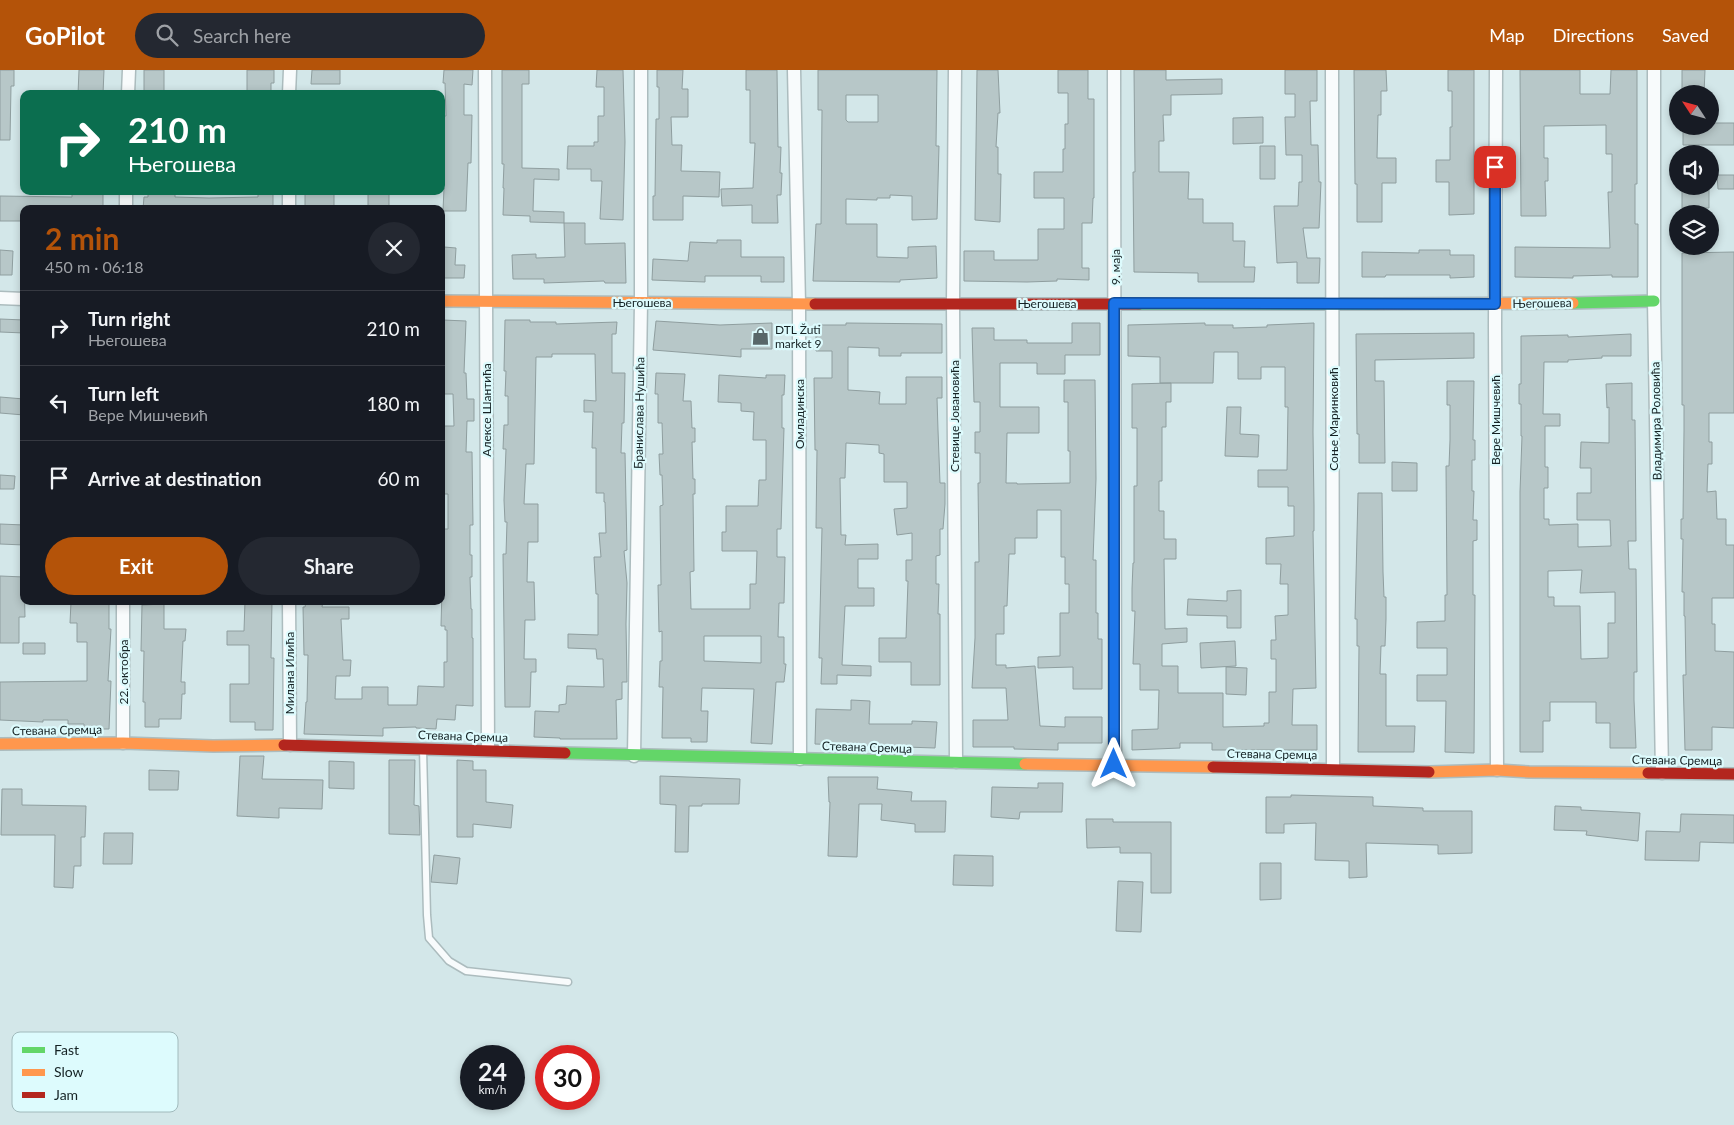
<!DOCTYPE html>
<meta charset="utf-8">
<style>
body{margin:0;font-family:Lato,sans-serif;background:#242831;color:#f1f3f6;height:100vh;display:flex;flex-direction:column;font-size:19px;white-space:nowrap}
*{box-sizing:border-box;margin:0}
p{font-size:16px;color:#9ea1a6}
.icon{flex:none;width:28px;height:28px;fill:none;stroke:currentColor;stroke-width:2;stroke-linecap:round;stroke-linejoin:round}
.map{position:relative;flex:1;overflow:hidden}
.details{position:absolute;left:20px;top:135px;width:425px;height:400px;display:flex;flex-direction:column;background:#171b24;border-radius:10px;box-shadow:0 2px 8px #0003}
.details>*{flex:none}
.hud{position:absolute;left:20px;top:20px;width:425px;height:105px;border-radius:10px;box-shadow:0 2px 8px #0003;background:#0b6e4f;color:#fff;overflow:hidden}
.needle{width:32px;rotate:306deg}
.tools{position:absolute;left:1669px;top:15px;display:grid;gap:10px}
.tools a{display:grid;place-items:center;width:50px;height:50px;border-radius:50%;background:#171b24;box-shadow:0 2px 8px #0003;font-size:25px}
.speed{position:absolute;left:460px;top:975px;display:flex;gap:10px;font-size:25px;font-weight:700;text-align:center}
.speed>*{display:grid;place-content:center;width:65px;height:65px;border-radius:50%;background:#171b24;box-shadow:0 2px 8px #0003;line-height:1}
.speed small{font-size:12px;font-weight:400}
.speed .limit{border:8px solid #d22;background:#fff;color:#111}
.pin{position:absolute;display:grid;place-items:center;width:42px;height:42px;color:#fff;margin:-21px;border-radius:10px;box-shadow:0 2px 8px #0006}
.me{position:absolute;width:55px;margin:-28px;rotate:0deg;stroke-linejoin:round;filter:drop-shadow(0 0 4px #0008)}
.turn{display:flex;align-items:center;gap:18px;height:105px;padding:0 25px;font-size:22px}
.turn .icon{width:65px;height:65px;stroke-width:2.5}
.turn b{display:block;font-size:35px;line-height:42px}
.round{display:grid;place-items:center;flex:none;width:52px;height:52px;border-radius:26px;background:#242831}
.summary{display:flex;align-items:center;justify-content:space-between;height:85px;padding:0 25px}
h1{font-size:30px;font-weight:700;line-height:38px;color:#b45309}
.button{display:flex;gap:10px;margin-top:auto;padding:10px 25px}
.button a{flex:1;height:58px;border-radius:30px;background:#b45309;color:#fff;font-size:20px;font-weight:700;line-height:58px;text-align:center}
.button a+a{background:#242831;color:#f1f3f6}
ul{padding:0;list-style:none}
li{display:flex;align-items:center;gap:15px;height:75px;padding:0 25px;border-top:1px solid #363941}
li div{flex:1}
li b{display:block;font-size:19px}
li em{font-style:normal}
header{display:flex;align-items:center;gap:30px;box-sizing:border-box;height:70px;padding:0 25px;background:#b45309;color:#fff}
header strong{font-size:24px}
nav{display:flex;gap:28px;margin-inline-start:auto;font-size:18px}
.search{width:350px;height:45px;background:#242831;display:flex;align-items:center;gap:12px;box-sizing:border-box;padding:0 18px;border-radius:28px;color:#9ea1a6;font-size:19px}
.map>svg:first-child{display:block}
.building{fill:#b7c7c8;stroke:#8f9e9f;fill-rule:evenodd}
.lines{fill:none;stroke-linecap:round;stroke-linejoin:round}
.lane-casing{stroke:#acbcbe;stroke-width:9}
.street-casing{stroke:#acbcbe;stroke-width:15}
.fast-casing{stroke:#acbcbe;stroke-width:14}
.slow-casing{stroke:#acbcbe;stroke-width:14}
.jam-casing{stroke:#acbcbe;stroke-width:14}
.lane{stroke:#f8fbfc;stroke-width:6}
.street{stroke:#f8fbfc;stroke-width:12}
.fast{stroke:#63d668;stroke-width:11}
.slow{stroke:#ff974d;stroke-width:11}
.jam{stroke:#b3261e;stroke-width:11}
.route-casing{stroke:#114b97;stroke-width:12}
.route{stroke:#1a73e8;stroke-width:9}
.labels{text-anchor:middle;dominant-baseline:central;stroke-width:4.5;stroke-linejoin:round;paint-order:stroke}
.street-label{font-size:12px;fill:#152224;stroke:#ddfbfd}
.poi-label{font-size:12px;fill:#152224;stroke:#ddfbfd;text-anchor:start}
.key{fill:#ddfbfd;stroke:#a1babc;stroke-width:1}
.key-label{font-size:14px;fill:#152224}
</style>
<header>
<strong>GoPilot</strong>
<div class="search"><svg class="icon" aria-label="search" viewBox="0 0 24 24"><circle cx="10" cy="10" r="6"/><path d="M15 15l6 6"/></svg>Search here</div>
<nav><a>Map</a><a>Directions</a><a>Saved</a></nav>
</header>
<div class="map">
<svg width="1734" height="1055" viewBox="0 0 1734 1055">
<rect width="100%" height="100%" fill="#d3e7e9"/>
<path class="building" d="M0 0H14V16H11L10 70H0Z
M79 0H104L103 24H78Z
M144 0H164V24H144Z
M247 0H274V13H271V24H247Z
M312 0H340V14H311Z
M444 0H473L472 15 464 14V45H472L471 93H468L466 141H443L444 118H441V46H446L445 13H443Z
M502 0H529V14H522V98L559 99V110L534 109 533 141 564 142V153L530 152V146L503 145 504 118H503L504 94H502Z
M597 0H623L625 72 623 150 600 149 602 111H591V99H567L568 76H594V72H598V46H604V17H596Z
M657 0H683L682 19H688V47H671L672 75H682L681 101 720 102 719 127 683 126V150H653V126H655L656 49H659V17H657Z
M746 0H777L778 77H781L780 103H782L781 125H777L778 153H752V135L722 136 721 119 753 118 755 73H750V20H746Z
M818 0H937L936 76H939L937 149 912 150V126L890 125V128H877V130L846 129V154H877V187L908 188V177L936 176 937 208 900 210V212L813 211 816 154H821L822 40H818ZM846 25H878V52H848L846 50Z
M977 0H998L1000 43H998L996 77H998V104H1001L1000 152 975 150Z
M1058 0H1088V29H1094V128H1093L1092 153H1082V198H1089V210L1057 209V211L1027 212 964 211V181H994V190H1038V159H1064V128H1034V102H1063V79H1065V54H1068V23H1058Z
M1134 0H1166V10L1222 9V24L1171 25V45H1163L1164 71H1159V102H1189L1188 129H1203V153H1233V171H1245L1244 197H1255L1254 212H1198V203L1134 202 1133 102H1135Z
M1285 0H1317V31H1310L1311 75H1318L1319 112H1321L1319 158H1303L1307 188H1320L1319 213H1297V192L1277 193 1274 136H1298L1299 112H1302V85H1286L1285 47H1295V24H1285Z
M1354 0H1386L1387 21H1381V45H1378L1377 88H1396V113H1382V152H1357V114H1355Z
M1448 0H1474V144L1449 145V112H1436V90H1450V57H1452V21H1448Z
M1520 0H1580V24H1610L1611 0H1637V114H1635V154H1638V207H1612V205L1573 206V208L1515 207V177L1610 178 1608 122H1612V84H1606V55L1544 56V88H1548V111H1545L1546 146H1521Z
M1682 0H1705L1704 24H1682Z
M1263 47V73L1233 74V48Z
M1710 53H1734V75H1683V56H1710Z
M1260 76H1275V109H1260Z
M1717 105H1734V119H1718Z
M1682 117H1709V138H1682Z
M72 121H103V139H24V151H0V126L72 127Z
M148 121H175V127L209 128 258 127V121H273V139H143L144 127H148Z
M368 121H389V139H368Z
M305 122H334V139H305Z
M564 153H585V174L625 173 626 213H605L604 211 544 213V209H513L512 185 536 184V188L565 187Z
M717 170H741V187H784V212H761V206H705V212L652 210 653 189 688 191 690 172 717 173Z
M444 177 456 178 455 195H465L464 208H443Z
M0 180 13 181 12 205H0Z
M1419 180H1450V185H1474V207L1450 208V205H1386L1385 207H1362V182L1419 183Z
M1734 182V343H1709V372H1712V394H1708L1707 422 1716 421 1717 449H1726V475H1734V528H1712V554H1715V581L1734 582V658L1712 657V680H1685L1683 605H1686L1685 546H1684V522H1682L1683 469H1681V449H1683L1684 361V335H1682V183Z
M0 249 24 250V263L0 262Z
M443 250 466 251 464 303H466L467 329H474V351H467L466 382H472L473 455H470V485H472V507H470L471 539H472V568H473V636L456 635 455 650 437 649 436 659 416 658V657L383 658V666L304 664 306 632H307L308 585H304L303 537H305L306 531H323L322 537H349V549H341L343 590H351L350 606H336L335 629H362V617H388V635H417L418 616 444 617V592H447V560H445V556H441L443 481H441V459H448V424H441V410H443V368H441V356H454L453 324H441Z
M505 250H530V252H556V254L617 252 616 264H612V303H625L624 353H622L621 383H625L627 480 624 481 627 513 626 554 627 612H622V629L616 630 617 669H560V668L534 667 535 641 559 642V635L566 634 567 616 604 617 603 589H597L596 579 568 578V564L598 565V524H596L594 487H601L599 463H606L605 432H604V423H596V378H592L593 342H584V330L596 331 595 284H552V287H536L534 394H526L524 434H538V472H528L527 512H534L535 550H525L524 589H536V602H531L530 637H505L503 484H506L507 452H505L504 430 506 379H503L504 355H508V326H505L506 301H504Z
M656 251 720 255 772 253V279H741V287L653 280Z
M846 253 942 254V283H901V286H879V278L848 277V320L880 322 879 334H906V307H942V328H937L938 360 940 413H945V434L943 459H940V485L936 486V514H939L938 544H940V615H911V592H879V568H906L908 511H906V490H912V463L897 465 894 439 907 438V412H884V384L879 383V375L846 373 845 408H840L841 465H846L845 475 878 474V489H858V518H874V536H845L842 595 871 596V606L837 605V614H821L822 588H819L822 458H816L817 380H815L814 308H832V281H816V255H846Z
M1072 253H1100V285H1065V304H1037V293H1000V337H1039V363H1007L1006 413H1017V414L1070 413V381H1068V332H1064V310H1095L1096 409 1093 490H1096V543H1098V569H1102V619H1073V597L1038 598V587L1060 586V543H1069V514H1065V487H1061V440H1037V468H1015V484H1009L1007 536H1004V564H996V595H1006V598L1035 596 1040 656 1065 657V647H1102V673H1058V680L1014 679V677H973V650H1008L1006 618H972L975 568V492H979L978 413H980V383H975V362H980V332H974L972 258H994V270H1027V273H1072Z
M1205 253V255H1233V258L1267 257V255L1314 253 1313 362 1314 436V461H1313L1316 618 1293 619 1292 655H1317V680H1212V673H1180V678L1132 680V660L1158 659 1159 620H1140V594H1133L1135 541H1132V519L1133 493H1134V416H1137V358H1132V314L1171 313V332H1166V357H1162V411H1159V441H1164V469H1176V489H1164L1165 559 1187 558V572L1162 574V596H1178V623H1223V657L1264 656V653H1269V622H1276V589H1271V570H1276L1275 546 1288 545V514H1280L1281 494H1266V468L1294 466V436H1288V417H1258V400H1287L1288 337H1285V297H1261V309H1238V282H1214L1213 313H1160V287L1128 286V255Z
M1474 263V288L1375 290V311H1384L1385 393H1359V364H1357L1356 264Z
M1631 264V286H1602V288L1568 290V292H1544L1543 344H1560V356H1545V397H1548V418H1544V449H1549V455L1578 454V477L1611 476 1610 450H1577V423H1591V398H1580L1581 372 1609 373V337L1607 338 1606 314 1632 313V350H1635L1636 471H1628L1629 499H1636L1637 602H1634V630L1636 678H1610V653H1596V632H1550V651H1543V682H1520V422L1522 366H1521V334H1519V314H1521V266L1568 265V267ZM1582 500 1580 523 1615 522V553H1608V588L1581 589 1580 536H1554V527H1548V501Z
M656 303 685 304 683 331H691L692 358H695V372H692L693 409H695V424H693L694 501 690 502 691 539H750V514H756L757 481H722V462H726V436H758L759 410H766V370H753L754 342 741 341V333L718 332 719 305 766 308V305H785L784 325H782V358H784L781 459H777V487H785L784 533H779L778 567H784V594H786L784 612H776L772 674 751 673 754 619 702 618 701 641H708L707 672H691V668H662L663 617H659L660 591H662V561L659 562 658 515H661L660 436 663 435 662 405H660L659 384H663L662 353H658V324H655ZM704 566H761V593L704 591Z
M1447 311H1474L1473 370H1475V390H1472V421H1474L1473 450H1477V470L1473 471V525H1475L1474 683 1445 682 1446 631H1417V605H1447V578H1417V552L1445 551V525H1447L1446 396H1449L1450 370V335H1447Z
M0 327 24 329V345L0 343Z
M1227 337H1241L1240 364 1259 365 1258 387 1225 386Z
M1392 392 1417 393V421H1392Z
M0 405 15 406 14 419H0Z
M1358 423H1382L1383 502 1384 527H1386V549L1385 576H1381L1380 604H1386V656H1415L1414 682H1358L1359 576H1357V549H1355Z
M0 454 24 455V475L0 474Z
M0 506 24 507 25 547H19V573H0Z
M1241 520V558H1227V546L1187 545 1188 529 1227 531V521Z
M245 531H272L271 588H274L273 660H255V652H230V614H249V575H227V561H244Z
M71 532H109V559H111L108 611H111L109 659H84V654H68V650H43V652L0 650V612L87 611V572H77V553H70Z
M164 534V559H186L185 571H183L181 612H185V624H182L181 649H159V657H145V632H143L144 581H141L142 535Z
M1235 571 1236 596 1201 598 1200 573Z
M23 573H45V584H23Z
M1226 597 1247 598 1246 625 1226 624Z
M851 630 870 631 869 654H912V651L937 652 935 678 815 674 816 639 851 640Z
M240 686H264L262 709 323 710 322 739 279 738V748L237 746Z
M389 690H415L414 735 419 736 420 765 389 764Z
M457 690 473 691V700H486V732L513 735 511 758 473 754V767H457Z
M329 691 354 692V719L329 718Z
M149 700 179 701 178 720H149Z
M660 706 740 709 739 734H702V736H689L688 782H675L676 735 660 734Z
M828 707H878L877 719 912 722 911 731H946L945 762H915V754L881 750 882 734H859L857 787 828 786 830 732H829Z
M1038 713H1063L1062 742H1020L1019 749 991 747 992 717 1038 718Z
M2 719H22V735L86 736 85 767H81V796H74L73 818 54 817 55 765H1Z
M1291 725 1373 727V736L1423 738V741H1472V783L1438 784V775L1366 773 1367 807 1349 808V791L1315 790 1316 753 1284 754V763H1266V727H1291Z
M1555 736 1581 737V740L1640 743 1638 771 1586 765 1587 761 1554 760Z
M1681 744 1734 745V773L1700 772 1699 791 1645 790 1646 761 1680 762Z
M1086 749H1113V752H1171V823H1151V783H1120V777L1087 778Z
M104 763H133L132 794H103Z
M434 785 460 788 457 814 431 812Z
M954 785 993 786V816L953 815Z
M1260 793H1281V829L1260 830Z
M1118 811 1143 812 1141 862 1116 861Z"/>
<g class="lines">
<defs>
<path id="lane" d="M423 679 427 845 429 868 449 891 466 901 568 912"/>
<path id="street" d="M485 0 488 680
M794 0 799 234 800 689
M955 0 953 233 956 692
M1114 0 1115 695
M1332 0 1333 699
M1496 0 1495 256 1497 700
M1654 0V231L1662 703
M128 24 129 0
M289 24 290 0
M126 139V121
M289 139V121
M0 228 24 229
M289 531 290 675
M123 673V531
M634 686 641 232V0"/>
<path id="fast" d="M1573 233 1654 231
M1139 234H1378
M565 683 1025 694"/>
<path id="slow" d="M441 231 815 234
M1378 234 1573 233
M0 674 123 673 213 676 284 675
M1025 694 1213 697
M1429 702 1497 700 1529 702 1648 703"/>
<path id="jam" d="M815 234H1139
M284 675 565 683
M1213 697 1429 702
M1648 703 1734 704"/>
</defs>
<use href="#lane" class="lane-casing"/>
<use href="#street" class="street-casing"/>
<use href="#fast" class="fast-casing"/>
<use href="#slow" class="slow-casing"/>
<use href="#jam" class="jam-casing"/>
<use href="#lane" class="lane"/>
<use href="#street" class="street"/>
<use href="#fast" class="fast"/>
<use href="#slow" class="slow"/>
<use href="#jam" class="jam"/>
</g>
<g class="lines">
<defs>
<path id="route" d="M1114 694V233L1495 234V97"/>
</defs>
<use href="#route" class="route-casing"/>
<use href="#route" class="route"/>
</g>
<defs>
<symbol id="shop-bare" viewBox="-9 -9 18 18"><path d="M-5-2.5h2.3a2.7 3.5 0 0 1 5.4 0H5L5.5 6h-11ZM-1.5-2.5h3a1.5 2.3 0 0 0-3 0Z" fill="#586769" stroke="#ddfbfd" stroke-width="2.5" paint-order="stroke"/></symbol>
</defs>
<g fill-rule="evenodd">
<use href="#shop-bare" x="748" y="254" width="25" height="25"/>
</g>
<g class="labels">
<g class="street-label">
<text transform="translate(1115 197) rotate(-90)">9. маја</text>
<text x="642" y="232">Његошева</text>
<text x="1047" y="233">Његошева</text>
<text transform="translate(1542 233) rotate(-1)">Његошева</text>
<text transform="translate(486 340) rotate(-90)">Алексе Шантића</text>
<text transform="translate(639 343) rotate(-89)">Бранислава Нушића</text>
<text transform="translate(799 344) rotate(-90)">Омладинска</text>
<text transform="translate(954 346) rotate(-90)">Стевице Јовановића</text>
<text transform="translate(1333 349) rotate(-90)">Соње Маринковић</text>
<text transform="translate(1495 350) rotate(-90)">Вере Мишчевић</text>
<text transform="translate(1656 351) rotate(-91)">Владимира Роловића</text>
<text transform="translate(123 602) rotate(-90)">22. октобра</text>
<text transform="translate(289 603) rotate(-90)">Милана Илића</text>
<text transform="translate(57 660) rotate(-1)">Стевана Сремца</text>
<text transform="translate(463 666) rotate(2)">Стевана Сремца</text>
<text transform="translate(867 677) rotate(2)">Стевана Сремца</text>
<text transform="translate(1272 684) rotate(1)">Стевана Сремца</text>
<text transform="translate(1677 690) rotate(1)">Стевана Сремца</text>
</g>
<g class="poi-label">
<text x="775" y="259">DTL Žuti<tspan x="775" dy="14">market 9</tspan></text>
</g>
</g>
<rect x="12" y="962" width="166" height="80" rx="8" class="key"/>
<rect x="22" y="977" width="23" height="6" fill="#63d668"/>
<rect x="22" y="999" width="23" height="7" fill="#ff974d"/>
<rect x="22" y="1022" width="23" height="6" fill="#b3261e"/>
<g class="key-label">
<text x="54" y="985">Fast</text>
<text x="54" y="1007">Slow</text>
<text x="54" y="1030">Jam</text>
</g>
</svg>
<div class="tools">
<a><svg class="needle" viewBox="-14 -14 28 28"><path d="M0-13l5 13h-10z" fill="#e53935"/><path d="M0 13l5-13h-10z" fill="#9ea1a6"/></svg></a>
<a><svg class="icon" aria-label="sound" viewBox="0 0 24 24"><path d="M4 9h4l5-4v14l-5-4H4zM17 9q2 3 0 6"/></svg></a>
<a><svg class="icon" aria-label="layers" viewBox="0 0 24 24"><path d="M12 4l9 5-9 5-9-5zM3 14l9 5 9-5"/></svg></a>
</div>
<div class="speed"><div>24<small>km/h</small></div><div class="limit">30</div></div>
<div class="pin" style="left:1495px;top:97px;background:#d93025"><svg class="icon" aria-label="arrive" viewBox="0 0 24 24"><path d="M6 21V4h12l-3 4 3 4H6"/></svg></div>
<svg class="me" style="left:1114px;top:694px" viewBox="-20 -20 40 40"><path d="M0-17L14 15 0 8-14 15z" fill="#1a73e8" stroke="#fff" stroke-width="4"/></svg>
<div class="hud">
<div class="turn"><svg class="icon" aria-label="right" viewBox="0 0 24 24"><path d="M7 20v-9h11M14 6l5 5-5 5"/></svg><div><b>210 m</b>Његошева</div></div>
</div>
<section class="details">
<div class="summary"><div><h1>2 min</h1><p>450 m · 06:18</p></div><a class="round"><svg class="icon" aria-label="close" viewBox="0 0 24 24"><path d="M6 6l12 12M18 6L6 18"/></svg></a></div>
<ul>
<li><svg class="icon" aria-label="right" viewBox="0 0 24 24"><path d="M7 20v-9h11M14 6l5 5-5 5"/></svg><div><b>Turn right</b><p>Његошева</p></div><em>210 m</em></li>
<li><svg class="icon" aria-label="left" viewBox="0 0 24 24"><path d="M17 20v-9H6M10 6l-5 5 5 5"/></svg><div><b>Turn left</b><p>Вере Мишчевић</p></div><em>180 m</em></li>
<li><svg class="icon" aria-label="arrive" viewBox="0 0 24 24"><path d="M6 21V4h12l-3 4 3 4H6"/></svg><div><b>Arrive at destination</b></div><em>60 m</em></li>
</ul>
<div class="button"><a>Exit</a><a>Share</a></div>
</section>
</div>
